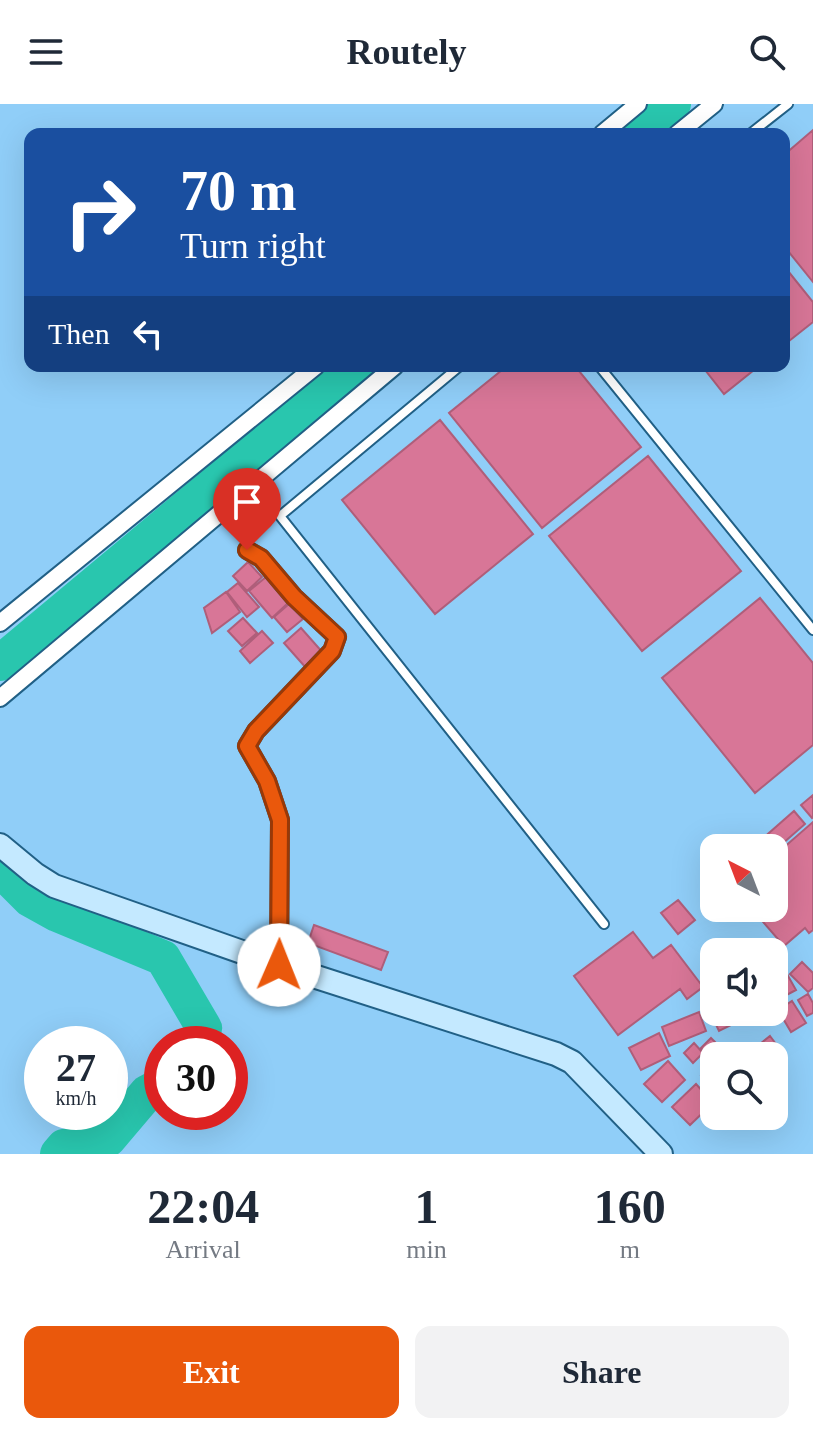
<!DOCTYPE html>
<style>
body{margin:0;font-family:Georgia,serif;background:#f2f2f3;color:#1f2937;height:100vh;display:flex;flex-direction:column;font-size:30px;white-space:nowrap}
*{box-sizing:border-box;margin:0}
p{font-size:26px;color:#747a83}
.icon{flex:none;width:44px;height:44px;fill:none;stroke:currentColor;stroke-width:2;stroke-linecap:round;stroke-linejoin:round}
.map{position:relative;height:1050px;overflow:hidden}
.drawer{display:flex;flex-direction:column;background:#fff;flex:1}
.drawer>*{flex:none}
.banner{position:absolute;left:24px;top:24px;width:766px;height:244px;border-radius:16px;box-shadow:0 8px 32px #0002;background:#1a4fa0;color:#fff;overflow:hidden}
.needle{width:52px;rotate:318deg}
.controls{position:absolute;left:700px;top:730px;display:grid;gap:16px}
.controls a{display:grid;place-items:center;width:88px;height:88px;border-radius:16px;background:#fff;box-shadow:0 8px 32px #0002;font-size:40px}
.speed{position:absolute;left:24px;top:922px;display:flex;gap:16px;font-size:40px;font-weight:700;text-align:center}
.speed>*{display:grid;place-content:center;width:104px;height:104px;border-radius:50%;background:#fff;box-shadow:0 8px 32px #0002;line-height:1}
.speed small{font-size:20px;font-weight:400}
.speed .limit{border:12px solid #d22;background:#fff;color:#111}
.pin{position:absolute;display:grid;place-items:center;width:68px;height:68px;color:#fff;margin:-82px -34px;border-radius:50% 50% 50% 0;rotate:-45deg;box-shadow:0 0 8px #0007}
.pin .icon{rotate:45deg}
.me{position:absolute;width:88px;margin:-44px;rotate:1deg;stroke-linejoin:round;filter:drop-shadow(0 0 6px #0008)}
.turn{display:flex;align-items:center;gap:28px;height:168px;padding:0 24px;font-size:36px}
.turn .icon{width:104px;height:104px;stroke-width:2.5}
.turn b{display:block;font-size:56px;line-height:68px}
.then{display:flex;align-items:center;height:76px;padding:0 24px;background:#0003;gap:16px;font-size:30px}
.eta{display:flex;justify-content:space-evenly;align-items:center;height:136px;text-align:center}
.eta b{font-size:48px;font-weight:700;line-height:56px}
.primary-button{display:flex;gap:16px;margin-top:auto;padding:16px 24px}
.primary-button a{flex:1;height:92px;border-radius:16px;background:#ea580c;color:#fff;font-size:32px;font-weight:700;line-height:92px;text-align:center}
.primary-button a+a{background:#f2f2f3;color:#1f2937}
header{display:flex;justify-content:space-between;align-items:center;height:104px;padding:0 24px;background:#fff;font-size:36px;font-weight:700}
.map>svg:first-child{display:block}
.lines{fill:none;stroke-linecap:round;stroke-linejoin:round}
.river{stroke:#29c6ae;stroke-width:36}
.building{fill:#d87697;stroke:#af5e7a;stroke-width:2}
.lane-casing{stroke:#216086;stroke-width:12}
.street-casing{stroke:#216086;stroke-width:20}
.secondary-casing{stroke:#216086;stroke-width:26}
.lane{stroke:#fff;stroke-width:8}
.street{stroke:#fff;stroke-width:16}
.secondary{stroke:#c4e9ff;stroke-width:22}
.route-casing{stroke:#983908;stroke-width:20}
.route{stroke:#ea580c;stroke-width:14}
</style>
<header><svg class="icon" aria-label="menu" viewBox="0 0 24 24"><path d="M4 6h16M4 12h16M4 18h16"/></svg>Routely<svg class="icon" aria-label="search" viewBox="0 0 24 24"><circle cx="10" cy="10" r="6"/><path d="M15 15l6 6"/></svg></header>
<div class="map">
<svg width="813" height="1050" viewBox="0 0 813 1050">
<rect width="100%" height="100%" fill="#90cef8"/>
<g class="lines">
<path class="river" d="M637 30 673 0
M0 559 356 262
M0 765 30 795 57 810 163 854 204 924 194 940
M58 1050 64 1043 108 1035 147 989 162 981"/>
</g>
<path class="building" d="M813 26V178L784 142V51Z
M784 162 813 198V218L784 241Z
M507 262H575L641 343 542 424 449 309Z
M702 262H759L724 290Z
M440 316 533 430 435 510 342 396Z
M648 352 741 467 642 547 549 432Z
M248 458 262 473 247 487 233 472Z
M266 473 288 499 272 514 249 487Z
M238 479 259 503 247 513 227 488Z
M226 488 240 508 212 529 204 504Z
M760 494 813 559V641L755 689 662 574Z
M289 500 303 515 287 528 274 513Z
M243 514 257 529 242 542 228 527Z
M301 524 324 550 307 565 284 539Z
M262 527 273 539 250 559 240 547Z
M813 691V713L812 714 801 701Z
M794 707 805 720 774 747V744H752Z
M813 718V826L809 829 805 824 784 842 751 804H774V752Z
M678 796 695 816 678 830 661 809Z
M314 821 388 848 381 866 308 839Z
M633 828 653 854 671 841 703 883 687 895 680 885 618 931 574 872Z
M802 858 813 869V884L808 888 790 870Z
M783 863 796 886 781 894 774 882V868Z
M808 890 813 899V909L807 912 798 896Z
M792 897 806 919 791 928 778 906Z
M714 906 734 908 739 917 719 927 710 908Z
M699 908 706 927 669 942 662 923Z
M659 929 670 952 641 966 629 944Z
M770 932 782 948 774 954 761 952 755 944Z
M711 934 721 944 711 954 701 944Z
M694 939 703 949 693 959 684 949Z
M743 941 753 952H736L733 949Z
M668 957 685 976 662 998 644 980Z
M714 961V989L701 972Z
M696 980 713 999 690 1021 672 1003Z"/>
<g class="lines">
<defs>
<path id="lane" d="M750 30 788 0
M460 262 280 412 604 820
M599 262 813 526"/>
<path id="street" d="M602 30 638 0
M677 30 714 0
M247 446 261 454 294 493 337 533 332 547 256 627 247 642 267 677 280 716 279 861
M0 519 316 262
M0 594 395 262"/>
<path id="secondary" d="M0 741 35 770 54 782 279 861 556 950 572 958 661 1050"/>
</defs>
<use href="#lane" class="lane-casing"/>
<use href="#street" class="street-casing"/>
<use href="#secondary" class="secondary-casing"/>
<use href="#lane" class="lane"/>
<use href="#street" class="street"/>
<use href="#secondary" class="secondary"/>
</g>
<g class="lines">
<defs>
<path id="route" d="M247 446 261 454 294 493 337 533 332 547 256 627 247 642 267 677 280 716 279 861"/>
</defs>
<use href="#route" class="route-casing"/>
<use href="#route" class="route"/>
</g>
</svg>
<div class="controls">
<a><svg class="needle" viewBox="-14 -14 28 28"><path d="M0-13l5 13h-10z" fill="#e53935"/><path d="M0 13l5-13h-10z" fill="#747a83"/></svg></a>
<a><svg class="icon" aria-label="sound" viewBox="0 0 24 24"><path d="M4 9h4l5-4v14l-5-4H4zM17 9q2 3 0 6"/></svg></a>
<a><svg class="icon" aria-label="search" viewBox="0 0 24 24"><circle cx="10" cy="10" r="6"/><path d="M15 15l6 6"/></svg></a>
</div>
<div class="speed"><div>27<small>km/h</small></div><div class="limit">30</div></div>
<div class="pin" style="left:247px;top:446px;background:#d93025"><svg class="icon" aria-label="arrive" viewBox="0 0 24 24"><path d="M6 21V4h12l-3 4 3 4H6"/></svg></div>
<svg class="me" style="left:279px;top:861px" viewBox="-20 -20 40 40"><circle r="19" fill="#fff"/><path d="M0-13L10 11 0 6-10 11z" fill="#ea580c"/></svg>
<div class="banner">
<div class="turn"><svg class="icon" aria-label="right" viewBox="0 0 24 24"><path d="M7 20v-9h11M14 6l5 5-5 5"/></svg><div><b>70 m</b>Turn right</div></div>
<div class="then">Then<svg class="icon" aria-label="left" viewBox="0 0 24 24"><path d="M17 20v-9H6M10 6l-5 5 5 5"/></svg></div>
</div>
</div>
<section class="drawer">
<div class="eta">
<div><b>22:04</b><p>Arrival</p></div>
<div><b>1</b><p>min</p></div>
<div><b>160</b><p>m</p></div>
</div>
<div class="primary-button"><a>Exit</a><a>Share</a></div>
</section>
